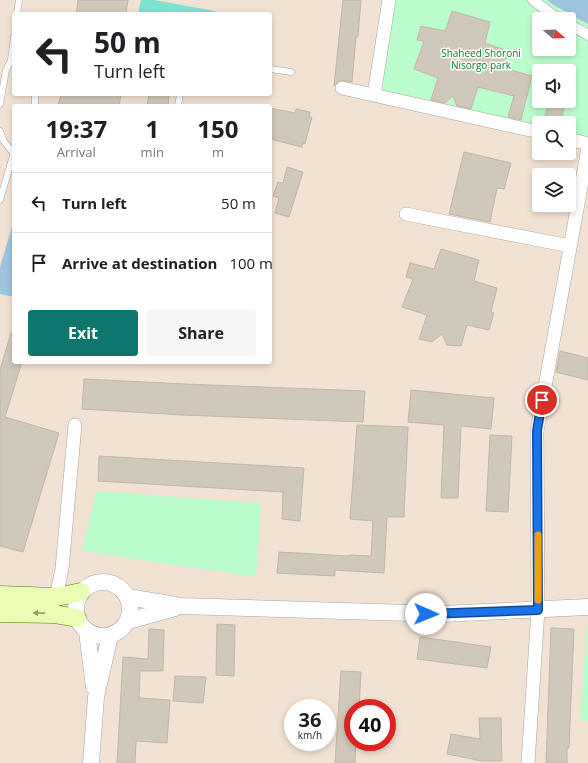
<!DOCTYPE html>
<style>
body{margin:0;font-family:"Open Sans",sans-serif;background:#f6f6f6;color:#202124;height:100vh;display:flex;flex-direction:column;font-size:15px;white-space:nowrap}
*{box-sizing:border-box;margin:0}
p{font-size:13px;color:#757577}
.icon{flex:none;width:22px;height:22px;fill:none;stroke:currentColor;stroke-width:2;stroke-linecap:round;stroke-linejoin:round}
.map{position:relative;flex:1;overflow:hidden}
.sheet{position:absolute;left:12px;top:104px;width:260px;height:260px;display:flex;flex-direction:column;background:#fff;border-radius:4px;box-shadow:0 2px 6px #0003}
.sheet>*{flex:none}
.top-card{position:absolute;left:12px;top:12px;width:260px;height:84px;border-radius:4px;box-shadow:0 2px 6px #0003;background:#fff;color:#202124;overflow:hidden}
.needle{width:26px;rotate:109deg}
.tools{position:absolute;left:532px;top:12px;display:grid;gap:8px}
.tools a{display:grid;place-items:center;width:44px;height:44px;border-radius:4px;background:#fff;box-shadow:0 2px 6px #0003;font-size:20px}
.speed{position:absolute;left:284px;top:699px;display:flex;gap:8px;font-size:20px;font-weight:700;text-align:center}
.speed>*{display:grid;place-content:center;width:52px;height:52px;border-radius:50%;background:#fff;box-shadow:0 2px 6px #0003;line-height:1}
.speed small{font-size:10px;font-weight:400}
.speed .limit{border:6px solid #d22;background:#fff;color:#111}
.pin{position:absolute;display:grid;place-items:center;width:34px;height:34px;color:#fff;margin:-17px;border:2px solid #fff;border-radius:50%;box-shadow:0 1px 4px #0007}
.me{position:absolute;width:44px;margin:-22px;rotate:91deg;stroke-linejoin:round;filter:drop-shadow(0 0 3px #0008)}
.turn{display:flex;align-items:center;gap:14px;height:84px;padding:0 16px;font-size:18px}
.turn .icon{width:52px;height:52px;stroke-width:2.5}
.turn b{display:block;font-size:28px;line-height:34px}
.eta{display:flex;justify-content:space-evenly;align-items:center;height:68px;text-align:center}
.eta b{font-size:24px;font-weight:700;line-height:28px}
.cta{display:flex;gap:8px;margin-top:auto;padding:8px 16px}
.cta a{flex:1;height:46px;border-radius:4px;background:#0f766e;color:#fff;font-size:16px;font-weight:700;line-height:46px;text-align:center}
.cta a+a{background:#f6f6f6;color:#202124}
ul{padding:0;list-style:none}
li{display:flex;align-items:center;gap:12px;height:60px;padding:0 16px;border-top:1px solid #e0e0e0}
li div{flex:1}
li b{display:block;font-size:15px}
li em{font-style:normal}
.map>svg:first-child{display:block}
.military{fill:#f2e2d4;fill-rule:evenodd}
.park{fill:#bbfdcd;fill-rule:evenodd}
.pitch{fill:#7be3d0}
.water{fill:#9fc4e0}
.building{fill:#cfc8bb;stroke:#c1b7a4}
.lines{fill:none;stroke-linecap:round;stroke-linejoin:round}
.service-casing{stroke:#a4a4a4;stroke-width:7}
.pedestrian-casing{stroke:#a4a4a4;stroke-width:11}
.minor-casing{stroke:#a4a4a4;stroke-width:14}
.tertiary-casing{stroke:#a4a4a4;stroke-width:17}
.secondary-casing{stroke:#537800;stroke-width:19}
.service{stroke:#fff;stroke-width:6}
.pedestrian{stroke:#fff;stroke-width:10}
.minor{stroke:#fff;stroke-width:13}
.tertiary{stroke:#fff;stroke-width:16}
.secondary{stroke:#eafdb2;stroke-width:18}
.oneway{fill:#8e986f}
.route-casing{stroke:#114b97;stroke-width:10}
.route{stroke:#1a73e8;stroke-width:7}
.slow{stroke:#f59e0b;stroke-width:7}
.labels{text-anchor:middle;dominant-baseline:central;stroke-width:3;stroke-linejoin:round;paint-order:stroke}
.park-label{font-size:10px;fill:#058128;stroke:#fff}
</style>
<div class="map">
<svg width="588" height="763" viewBox="0 0 588 763">
<rect width="100%" height="100%" fill="#efede2"/>
<path class="military" d="M0 0H588V763H0ZM14 14H270V94H14ZM539 19H569V49H539ZM539 71H569V101H539ZM14 106H270V362H14ZM539 123H569V153H539ZM539 175H569V205H539ZM293 708H327V742H293ZM353 708H387V742H353Z"/>
<path class="park" d="M389 0H588V144L569 139V123H539V132L374 95ZM539 19H569V49H539ZM539 71H569V101H539Z
M96 491 261 503 256 577 82 551Z
M587 624H588V721L580 720Z"/>
<path class="pitch" d="M141 0H154L215 11 214 14H138Z"/>
<path class="water" d="M547 0H588V24L552 4Z
M14 220V297L0 294V267Z"/>
<path class="building" d="M78 0H128L126 14H76Z
M343 0H361L358 37H356L352 82 340 80 334 86Z
M452 11 490 22 485 43 508 51 504 68 532 76 521 120 508 117 514 96 478 87 471 109 457 106 453 96 445 103 431 100 438 78 414 69 424 41 417 40 421 26 445 31Z
M61 94H121L119 106H58Z
M149 94H169L168 106H147Z
M549 101H566L560 123H543Z
M270 108 295 113 296 109 310 112 309 117H312L305 144 303 143 302 147 270 139Z
M464 152 511 163 504 189 497 188 490 222 449 214Z
M287 167 303 172 289 217 275 213 279 198 273 196 278 182 283 183Z
M441 249 479 260 474 281 497 288 491 312 494 313 489 330 467 325 461 346 447 345 442 334 432 342 419 339 427 315 402 307 413 279 406 277 410 263 434 269Z
M11 333H14V362H22L5 417 59 433 23 552 0 546V370Z
M560 351 588 358V380L556 372Z
M84 379 185 384 365 391 363 422 183 415 82 409Z
M411 390 494 398 491 429 461 426 458 498H441L444 425 408 422Z
M357 425 408 427 404 517H387L384 573 335 570V576L277 573 279 552 349 556V555L371 556 373 521 350 519Z
M490 435 512 436 508 512 486 511Z
M99 456 304 468 300 521 282 519 283 492 98 481Z
M217 624 235 625 234 676 216 675Z
M551 628 574 629 569 748H567V763H546Z
M149 629 164 630 163 671H140L139 698 170 700 167 743 136 741 135 763H117L123 657 148 659Z
M420 637 491 647 487 668 417 659Z
M341 671 361 672 359 708H353V742H356L355 763H335Z
M175 676 206 677 203 703 173 701Z
M479 718H501L502 761H482L447 754 451 734 480 739Z"/>
<g class="lines">
<defs>
<path id="service" d="M17 14 19 0
M11 60 14 37
M270 69 291 72
M0 104 6 70 11 60H14
M35 106V94
M178 106 180 94
M0 131 3 140 14 154
M0 200 14 152"/>
<path id="pedestrian" d="M533 0 558 19
M569 24 588 35"/>
<path id="minor" d="M342 88 539 132
M374 95 389 0
M569 139 588 144
M406 214 570 246
M56 597 62 569 75 425
M528 763 538 610 537 431 588 148"/>
<path id="tertiary" d="M76 609a27 27 0 1 1 54 0a27 27 0 1 1-54 0Z
M128 597 181 606 442 614 588 607
M128 621 175 608
M87 632 94 687
M91 763 96 697 110 636"/>
<path id="secondary" d="M0 595 56 597 81 592
M0 613 54 614 77 618"/>
</defs>
<use href="#service" class="service-casing"/>
<use href="#pedestrian" class="pedestrian-casing"/>
<use href="#minor" class="minor-casing"/>
<use href="#tertiary" class="tertiary-casing"/>
<use href="#secondary" class="secondary-casing"/>
<use href="#service" class="service"/>
<use href="#pedestrian" class="pedestrian"/>
<use href="#minor" class="minor"/>
<use href="#tertiary" class="tertiary"/>
<use href="#secondary" class="secondary"/>
</g>
<defs><path id="oneway-solid" d="M-6-.8H1V-3.2L6.5 0L1 3.2V.8H-6Z"/></defs>
<use class="oneway" href="#oneway-solid" transform="translate(39 613) rotate(-179)"/>
<g class="lines">
<defs>
<path id="route" d="M426 614 538 610 537 431 542 400"/>
</defs>
<use href="#route" class="route-casing"/>
<use href="#route" class="route"/>
<path class="slow" d="M538 535V600"/>
</g>
<g class="labels">
<g class="park-label">
<text x="481" y="53">Shaheed Shoroni<tspan x="481" dy="12">Nisorgo park</tspan></text>
</g>
</g>
</svg>
<div class="tools">
<a><svg class="needle" viewBox="-14 -14 28 28"><path d="M0-13l5 13h-10z" fill="#e53935"/><path d="M0 13l5-13h-10z" fill="#757577"/></svg></a>
<a><svg class="icon" aria-label="sound" viewBox="0 0 24 24"><path d="M4 9h4l5-4v14l-5-4H4zM17 9q2 3 0 6"/></svg></a>
<a><svg class="icon" aria-label="search" viewBox="0 0 24 24"><circle cx="10" cy="10" r="6"/><path d="M15 15l6 6"/></svg></a>
<a><svg class="icon" aria-label="layers" viewBox="0 0 24 24"><path d="M12 4l9 5-9 5-9-5zM3 14l9 5 9-5"/></svg></a>
</div>
<div class="speed"><div>36<small>km/h</small></div><div class="limit">40</div></div>
<div class="pin" style="left:542px;top:400px;background:#d93025"><svg class="icon" aria-label="arrive" viewBox="0 0 24 24"><path d="M6 21V4h12l-3 4 3 4H6"/></svg></div>
<svg class="me" style="left:426px;top:614px" viewBox="-20 -20 40 40"><circle r="19" fill="#fff"/><path d="M0-13L10 11 0 6-10 11z" fill="#1a73e8"/></svg>
<div class="top-card">
<div class="turn"><svg class="icon" aria-label="left" viewBox="0 0 24 24"><path d="M17 20v-9H6M10 6l-5 5 5 5"/></svg><div><b>50 m</b>Turn left</div></div>
</div>
<section class="sheet">
<div class="eta">
<div><b>19:37</b><p>Arrival</p></div>
<div><b>1</b><p>min</p></div>
<div><b>150</b><p>m</p></div>
</div>
<ul>
<li><svg class="icon" aria-label="left" viewBox="0 0 24 24"><path d="M17 20v-9H6M10 6l-5 5 5 5"/></svg><div><b>Turn left</b></div><em>50 m</em></li>
<li><svg class="icon" aria-label="arrive" viewBox="0 0 24 24"><path d="M6 21V4h12l-3 4 3 4H6"/></svg><div><b>Arrive at destination</b></div><em>100 m</em></li>
</ul>
<div class="cta"><a>Exit</a><a>Share</a></div>
</section>
</div>
